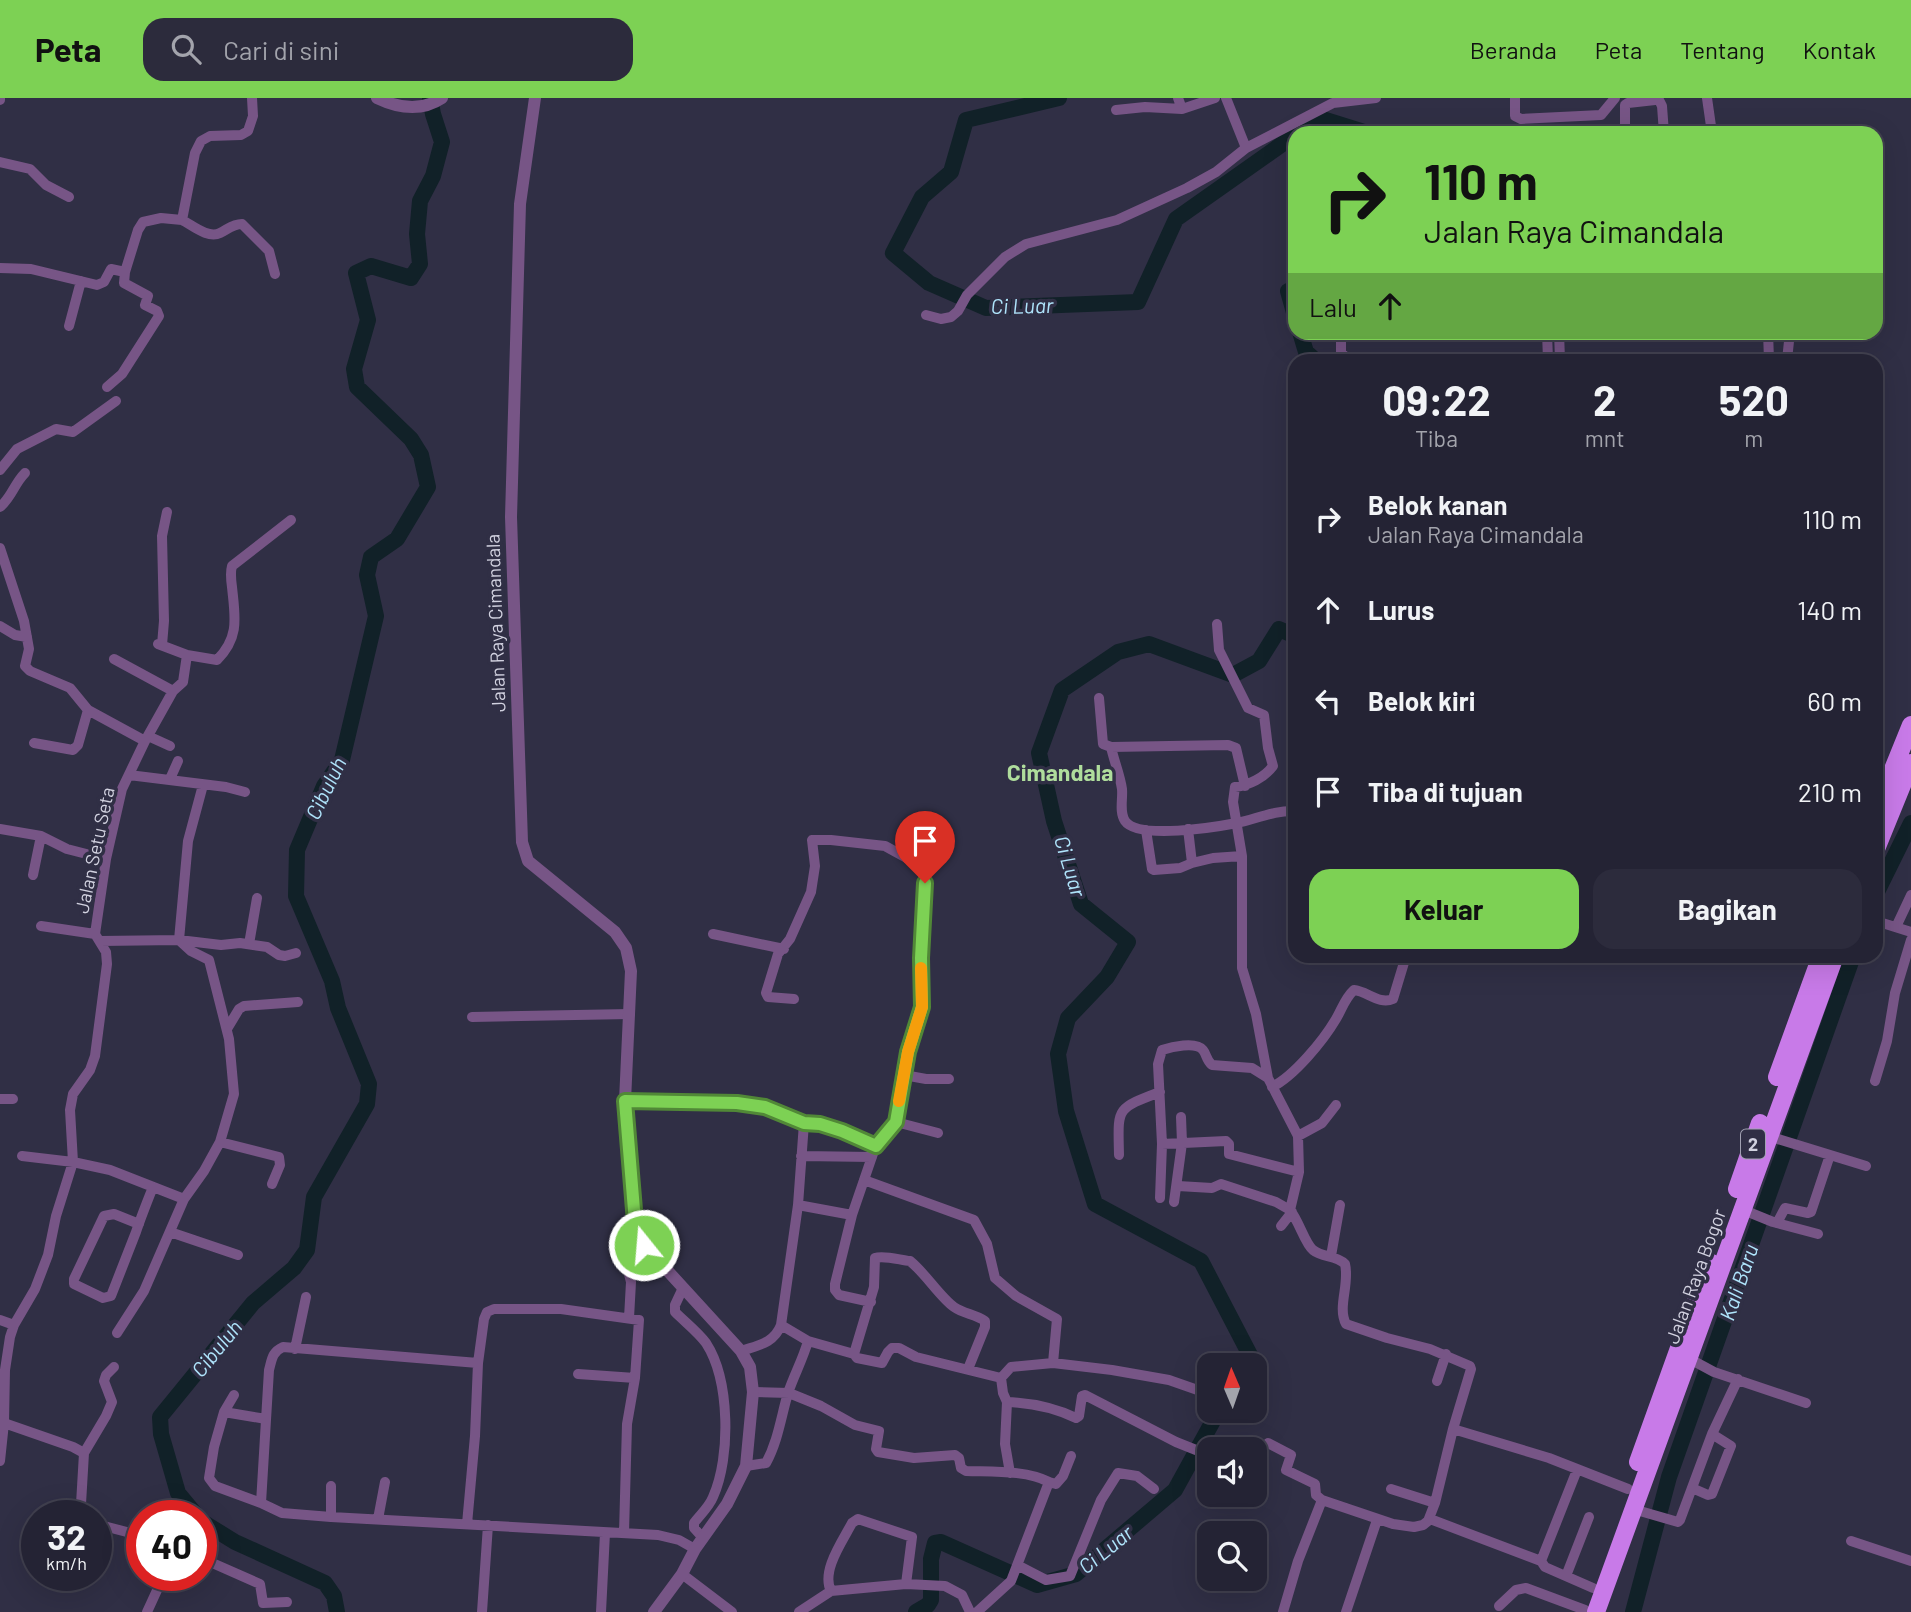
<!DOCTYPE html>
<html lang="id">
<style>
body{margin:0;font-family:Barlow,sans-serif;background:#2c2b3c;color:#f1f3f6;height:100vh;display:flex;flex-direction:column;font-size:26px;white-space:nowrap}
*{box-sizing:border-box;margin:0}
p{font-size:23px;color:#a3a4ac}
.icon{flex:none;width:38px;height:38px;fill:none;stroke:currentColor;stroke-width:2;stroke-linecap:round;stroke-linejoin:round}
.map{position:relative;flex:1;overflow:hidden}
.side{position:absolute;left:1288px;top:256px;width:595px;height:609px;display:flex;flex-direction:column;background:#242334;border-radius:21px;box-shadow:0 7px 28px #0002,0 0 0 2px #41404f}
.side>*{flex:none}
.hud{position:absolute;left:1288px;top:28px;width:595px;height:214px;border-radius:21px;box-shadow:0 7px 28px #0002,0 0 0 2px #41404f;background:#7dd154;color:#111;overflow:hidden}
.needle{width:46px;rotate:358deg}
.buttons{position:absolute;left:1197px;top:1255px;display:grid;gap:14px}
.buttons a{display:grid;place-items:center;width:70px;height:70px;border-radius:14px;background:#242334;box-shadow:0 7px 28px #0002,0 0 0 2px #41404f;font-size:35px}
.speed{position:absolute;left:21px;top:1402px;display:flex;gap:14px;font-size:35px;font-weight:700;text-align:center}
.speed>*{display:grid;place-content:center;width:91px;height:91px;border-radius:50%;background:#242334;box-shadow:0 7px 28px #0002,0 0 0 2px #41404f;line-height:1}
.speed small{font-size:18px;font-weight:400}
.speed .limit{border:10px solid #d22;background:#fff;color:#111}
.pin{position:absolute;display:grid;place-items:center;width:60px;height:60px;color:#fff;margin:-72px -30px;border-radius:50% 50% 50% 0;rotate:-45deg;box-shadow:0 0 7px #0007}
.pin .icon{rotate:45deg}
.me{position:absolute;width:77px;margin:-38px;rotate:343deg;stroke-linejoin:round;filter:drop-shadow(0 0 5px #0008)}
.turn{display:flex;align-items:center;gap:24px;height:147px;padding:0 21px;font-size:32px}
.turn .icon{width:91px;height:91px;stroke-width:2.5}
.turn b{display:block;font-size:49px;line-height:60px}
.then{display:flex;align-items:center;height:66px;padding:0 21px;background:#0003;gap:14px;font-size:26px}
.eta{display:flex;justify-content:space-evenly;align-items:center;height:119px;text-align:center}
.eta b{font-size:42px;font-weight:700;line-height:49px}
.button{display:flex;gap:14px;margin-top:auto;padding:14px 21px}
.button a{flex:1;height:80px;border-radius:21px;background:#7dd154;color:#111;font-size:28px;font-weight:700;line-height:80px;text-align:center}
.button a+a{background:#2c2b3c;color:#f1f3f6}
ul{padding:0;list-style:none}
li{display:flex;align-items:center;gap:21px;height:91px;padding:0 21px}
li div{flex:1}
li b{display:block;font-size:26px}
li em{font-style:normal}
header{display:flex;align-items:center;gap:42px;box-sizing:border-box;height:98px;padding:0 35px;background:#7dd154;color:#111}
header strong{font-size:33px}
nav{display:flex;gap:38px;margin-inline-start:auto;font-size:24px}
.search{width:490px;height:63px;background:#2c2b3c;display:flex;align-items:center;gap:18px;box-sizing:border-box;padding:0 24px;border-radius:21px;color:#a3a4ac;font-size:26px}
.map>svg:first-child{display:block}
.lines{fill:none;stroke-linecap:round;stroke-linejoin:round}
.river{stroke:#112128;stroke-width:16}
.minor{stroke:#775586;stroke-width:10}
.tertiary{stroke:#775586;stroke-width:12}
.trunk{stroke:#c87ae8;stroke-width:18}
.route-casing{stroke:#518837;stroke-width:18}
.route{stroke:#7dd154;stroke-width:12}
.slow{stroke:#f59e0b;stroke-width:12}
.labels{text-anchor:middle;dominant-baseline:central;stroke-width:7;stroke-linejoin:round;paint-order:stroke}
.shield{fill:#302f45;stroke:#a1a1b2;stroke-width:2}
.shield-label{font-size:18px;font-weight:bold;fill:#d2d2e0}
.street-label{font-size:19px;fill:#d2d2e0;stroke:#302f45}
.water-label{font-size:21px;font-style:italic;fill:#afe4fb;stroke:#302f45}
.quarter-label{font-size:23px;font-weight:bold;fill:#afdd9c;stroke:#302f45}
</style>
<header>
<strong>Peta</strong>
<div class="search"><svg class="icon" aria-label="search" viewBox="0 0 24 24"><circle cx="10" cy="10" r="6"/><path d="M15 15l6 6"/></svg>Cari di sini</div>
<nav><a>Beranda</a><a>Peta</a><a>Tentang</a><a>Kontak</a></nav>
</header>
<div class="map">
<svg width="1911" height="1514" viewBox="0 0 1911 1514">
<rect width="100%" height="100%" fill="#302f45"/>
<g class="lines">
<path class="river" d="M1059 0 966 22 951 74 922 99 893 155 929 185 986 210 1138 204 1176 121 1295 37
M1298 35 1319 20 1367 35
M1295 190 1288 193 1295 218
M1300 234 1306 254 1315 262
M1876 796 1911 725
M1245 1267 1250 1257 1201 1163 1095 1106 1066 1013 1058 956 1068 920 1107 879 1128 844 1081 806 1054 723 1039 655 1062 592 1118 554 1149 546 1233 577 1259 563 1279 531 1295 538
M197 1418 178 1395 161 1336 160 1319 253 1205 294 1170 307 1152 314 1099 367 1006 369 986 338 910 332 883 296 798 297 752 324 688 342 662 376 518 367 477 371 459 397 441 428 389 421 357 411 341 357 289 354 271 368 222 356 175 371 168 411 180 420 166 417 136 420 103 433 78 442 44 433 16 430 0
M201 1423 235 1444 325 1485 334 1498 337 1514
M916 1514 928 1507 931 1502V1461L935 1445 941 1444 1037 1487 1076 1476 1175 1392 1219 1312
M1633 1514 1669 1379 1853 858"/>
<path class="minor" d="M1178 0 1182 11 1215 0
M1226 0 1246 50
M1515 0V18L1521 21 1601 17 1615 0
M1707 0 1712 35
M0 2V0
M1116 12 1145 9 1182 11
M1726 31 1727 35
M1552 35H1572
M1625 35V7L1628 5 1655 2H1659L1662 8 1664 35
M0 64 30 71 46 87 69 99
M182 122C192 127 208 141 220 135 228 131 233 126 242 126L269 153 275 176
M0 170 31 171 97 187 104 184 111 171 125 174 138 132 143 124 161 120 182 122 195 55 201 43 210 38 241 37 248 33 253 18 252 0
M926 217 941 221 951 219 958 213 967 197 1005 159 1026 146 1117 122 1187 90 1216 74 1246 50 1333 5 1376 0
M69 228 81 183
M1341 234V254L1348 262
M1547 234 1548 262
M1559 234 1560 262
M1768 234 1769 262
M1341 236 1358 234
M1787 262 1790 234
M107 289 122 276 159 218 157 213 145 207 148 198 124 185 125 174
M0 372 17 351 56 331 73 334 116 303
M0 409C12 399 14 386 25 375
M0 450 24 523 29 551 25 568 30 573 70 590 88 612 145 643 122 691 106 761 95 836 106 854 107 866 95 958 90 972 73 996 70 1012 73 1064 56 1118 48 1157 35 1191 14 1227 10 1239 5 1272 4 1325 0 1363
M1217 526 1219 552 1248 610 1264 617 1268 650 1273 668C1264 680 1249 687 1235 689L1233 704 1242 758V870L1256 916 1268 980 1298 1038 1299 1074 1290 1112C1299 1123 1305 1146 1313 1152 1323 1160 1336 1157 1345 1166 1350 1186 1337 1209 1346 1226L1387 1240 1430 1251 1470 1268 1471 1271 1453 1331 1435 1405 1428 1423 1423 1427 1414 1429 1393 1426 1322 1402 1316 1397 1315 1386 1286 1372 1291 1357 1268 1345
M0 528 15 537 27 539
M158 546 187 557
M162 547 164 523 162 438 167 414
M114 561 173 593
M1099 600 1103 646 1111 649C1114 663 1120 677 1122 691 1123 701 1119 714 1125 723 1138 742 1216 729 1237 725 1256 721 1275 712 1295 713
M148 638 170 648
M145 643 173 593 183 584 187 557 217 562C240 539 235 519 232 489 231 482 230 475 232 468L291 422
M34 645 73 652 78 647 88 612
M1111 649 1228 647 1236 650 1245 688
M129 677 226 689 245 694
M170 681 178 663
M0 731 41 738 67 751 106 761
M1146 732 1152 771 1154 772 1180 770 1192 765 1188 731
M1192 765 1213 760 1242 758
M33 777 41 738
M1876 823 1911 834
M41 828 95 836
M1896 829 1911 797
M713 836 784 851
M100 843 179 842 221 847 240 845 267 849 279 857 285 858 296 855
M249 846 257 800
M794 901 768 899 766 895 778 856 790 841 811 794 815 768 812 742H831L885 748 916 765 922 774 925 785 921 860 922 909 908 954 896 1024 876 1047 852 1117 835 1186V1192L839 1197 871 1204
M472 919 630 916
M227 931 239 911 244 908 298 904
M904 977 926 981H949
M1875 983 1887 943 1895 895 1911 842
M1272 989C1294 978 1323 943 1336 921 1342 911 1345 900 1354 892 1367 893 1379 907 1393 901L1406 858
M0 1001H13
M625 1003 737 1005 765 1009 804 1025 798 1107 781 1227C774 1245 759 1247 741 1253
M896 1024 938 1035
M804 1025C830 1026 852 1037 876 1047
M1298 1038 1322 1025 1336 1007
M1768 1038 1866 1068
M220 1044 279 1059 280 1067 272 1086
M1162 1046 1226 1043 1229 1046V1056L1299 1074
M1119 1057C1118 1010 1115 1011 1160 994
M22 1058 73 1064 110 1072 184 1101 204 1073 220 1044 234 996 229 941 209 862 191 853 179 842 188 743 203 687
M801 1058 872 1059
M864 1082 974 1122 987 1146 995 1180 1016 1198 1057 1221 1053 1265
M1178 1088 1212 1090 1221 1086 1276 1104 1290 1112
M1160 1100 1162 1046 1158 966 1162 952C1171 949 1196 943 1203 952 1207 957 1206 962 1212 967L1252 970 1268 980
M1174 1104 1182 1045 1181 1019
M798 1107 852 1117
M1741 1111 1773 1124 1818 1136
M1777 1125 1785 1110 1808 1115 1811 1114 1830 1057
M139 1126 114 1116 104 1118 74 1181V1186L103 1200 111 1198 136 1134C141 1119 147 1104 153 1089
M1281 1128 1292 1114
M170 1134 238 1157
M1331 1158 1340 1107
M683 1190 675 1207V1214C685 1224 698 1234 706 1245 730 1282 731 1359 713 1399 709 1409 700 1417 694 1425V1430L703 1440
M629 1220 631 1184 627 1168 644 1147
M0 1222 14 1227
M781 1227 808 1243 854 1256 857 1260 882 1265 888 1254 892 1250H899L916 1259 1001 1280
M117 1235 144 1193 184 1101
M295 1251 306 1199
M854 1256 874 1189 875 1160C884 1157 900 1162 910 1163 926 1176 940 1199 954 1209 964 1216 975 1216 985 1223V1229L968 1271
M1688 1260 1714 1274 1806 1305
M478 1265 283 1249C272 1254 272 1261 269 1272L261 1405 282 1415 331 1419 658 1437 679 1442 695 1451
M578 1276 635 1280
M1001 1280 1011 1269 1053 1265 1112 1272 1169 1282 1209 1296
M1001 1280 1003 1295 1007 1304 1005 1346 1010 1375
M1437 1283 1446 1256
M753 1294 789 1295 821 1308 855 1327 879 1333 876 1351 878 1354 914 1360 955 1357 959 1360 961 1370 966 1373C991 1374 1027 1372 1049 1384L1011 1483 977 1514
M234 1297 224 1314 266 1321
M1007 1304C1032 1305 1053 1309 1076 1320L1079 1318 1082 1298 1085 1297 1176 1344 1196 1352
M224 1314 214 1349 209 1380 215 1388 261 1405
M4 1325 73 1349 84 1355 81 1406 85 1418
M1453 1331 1549 1360 1628 1391
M84 1355 106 1318 112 1304 104 1283 106 1277 114 1269
M746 1368 766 1365C778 1343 781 1319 788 1295 794 1277 803 1261 808 1243
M1049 1384 1056 1386 1063 1378 1071 1358
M1692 1390 1708 1397 1712 1396 1731 1348 1712 1336
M1391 1391 1435 1405
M1633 1411 1678 1424 1680 1422 1712 1336 1738 1281
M331 1419V1388
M378 1421 385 1384
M1430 1421 1541 1463 1577 1372
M96 1426 142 1438
M467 1426 475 1338 478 1265 484 1221 487 1214 494 1211H561L639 1222 635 1280 627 1326 624 1435
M1851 1443 1911 1463
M201 1460 260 1486 263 1505 287 1504
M1541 1463 1545 1469 1593 1490
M1019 1468 1046 1482 1070 1478 1101 1402 1118 1375 1137 1378 1154 1391
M682 1476 732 1514
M1566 1478 1589 1419
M831 1493C821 1473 842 1444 852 1425L858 1421 912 1439 906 1486
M1499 1508 1516 1492 1526 1490 1585 1512
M147 1514 164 1477
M482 1514 488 1427
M601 1514 605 1435
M799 1514 831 1493 906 1486 945 1488 962 1497 970 1514
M1283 1514 1298 1463 1322 1402
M1346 1514 1377 1422"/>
<path class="tertiary" d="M377 0C398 10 421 14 442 0
M535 0 520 106 511 419 522 744 528 763 615 834 626 850 631 873 625 1003 627 1049 638 1134 644 1147 741 1253 750 1269 753 1294 746 1368 727 1406 695 1451 682 1476 654 1514"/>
<path class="trunk" d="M1876 713 1911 627
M1876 751 1911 665
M1777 979 1821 858
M1737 1091 1760 1025
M1638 1364 1710 1164
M1596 1514C1675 1295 1754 1076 1835 858"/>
</g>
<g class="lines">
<defs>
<path id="route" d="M644 1147 635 1124 625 1003 737 1005 765 1009 804 1025 820 1026 842 1033 876 1048 896 1024 908 954 922 909 921 860 925 785"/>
</defs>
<use href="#route" class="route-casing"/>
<use href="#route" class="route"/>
<path class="slow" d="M899 1003 908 954 922 909 921 870"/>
</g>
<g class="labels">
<rect class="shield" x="1741" y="1031.5" width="24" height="29" rx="5"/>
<g class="shield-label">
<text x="1753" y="1046">2</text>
</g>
<g class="street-label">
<text transform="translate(495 525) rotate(-92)">Jalan Raya Cimandala</text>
<text transform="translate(94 752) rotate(-78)">Jalan Setu Seta</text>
<text transform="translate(1695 1178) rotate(-70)">Jalan Raya Bogor</text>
</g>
<g class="water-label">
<text transform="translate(1022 207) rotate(-1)">Ci Luar</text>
<text transform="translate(325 690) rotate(-64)">Cibuluh</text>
<text transform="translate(1071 768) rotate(73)">Ci Luar</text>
<text transform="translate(1738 1184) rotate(-71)">Kali Baru</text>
<text transform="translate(216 1250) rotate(-51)">Cibuluh</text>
<text transform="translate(1105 1451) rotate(-39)">Ci Luar</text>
</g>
<g class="quarter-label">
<text x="1060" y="674">Cimandala</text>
</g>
</g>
</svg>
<div class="buttons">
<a><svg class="needle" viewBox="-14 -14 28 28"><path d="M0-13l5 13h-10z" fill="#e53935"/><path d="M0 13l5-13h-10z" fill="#a3a4ac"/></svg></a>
<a><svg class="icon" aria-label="sound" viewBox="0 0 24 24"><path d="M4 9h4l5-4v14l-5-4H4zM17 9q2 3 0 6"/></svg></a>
<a><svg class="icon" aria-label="search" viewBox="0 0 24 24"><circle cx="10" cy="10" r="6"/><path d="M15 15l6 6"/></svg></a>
</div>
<div class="speed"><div>32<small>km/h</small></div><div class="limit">40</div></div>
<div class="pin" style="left:925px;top:785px;background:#d93025"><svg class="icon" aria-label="arrive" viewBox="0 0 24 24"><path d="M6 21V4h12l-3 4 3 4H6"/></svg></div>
<svg class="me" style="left:644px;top:1147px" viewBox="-20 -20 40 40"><circle r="17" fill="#7dd154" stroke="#fff" stroke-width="3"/><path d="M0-11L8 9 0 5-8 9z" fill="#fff"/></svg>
<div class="hud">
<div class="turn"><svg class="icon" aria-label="right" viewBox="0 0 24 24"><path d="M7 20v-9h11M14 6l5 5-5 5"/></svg><div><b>110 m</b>Jalan Raya Cimandala</div></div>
<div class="then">Lalu<svg class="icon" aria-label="ahead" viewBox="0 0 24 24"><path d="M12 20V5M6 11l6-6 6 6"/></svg></div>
</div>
<section class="side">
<div class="eta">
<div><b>09:22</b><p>Tiba</p></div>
<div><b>2</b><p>mnt</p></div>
<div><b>520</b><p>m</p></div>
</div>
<ul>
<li><svg class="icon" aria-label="right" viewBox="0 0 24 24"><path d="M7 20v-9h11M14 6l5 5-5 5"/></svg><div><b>Belok kanan</b><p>Jalan Raya Cimandala</p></div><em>110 m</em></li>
<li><svg class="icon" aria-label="ahead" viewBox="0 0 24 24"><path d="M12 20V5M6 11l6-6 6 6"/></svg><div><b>Lurus</b></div><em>140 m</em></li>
<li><svg class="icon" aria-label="left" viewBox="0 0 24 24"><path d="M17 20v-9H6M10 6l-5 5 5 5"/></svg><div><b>Belok kiri</b></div><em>60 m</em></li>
<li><svg class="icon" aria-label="arrive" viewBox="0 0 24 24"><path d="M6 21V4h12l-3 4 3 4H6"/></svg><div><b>Tiba di tujuan</b></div><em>210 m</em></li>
</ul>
<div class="button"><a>Keluar</a><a>Bagikan</a></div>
</section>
</div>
